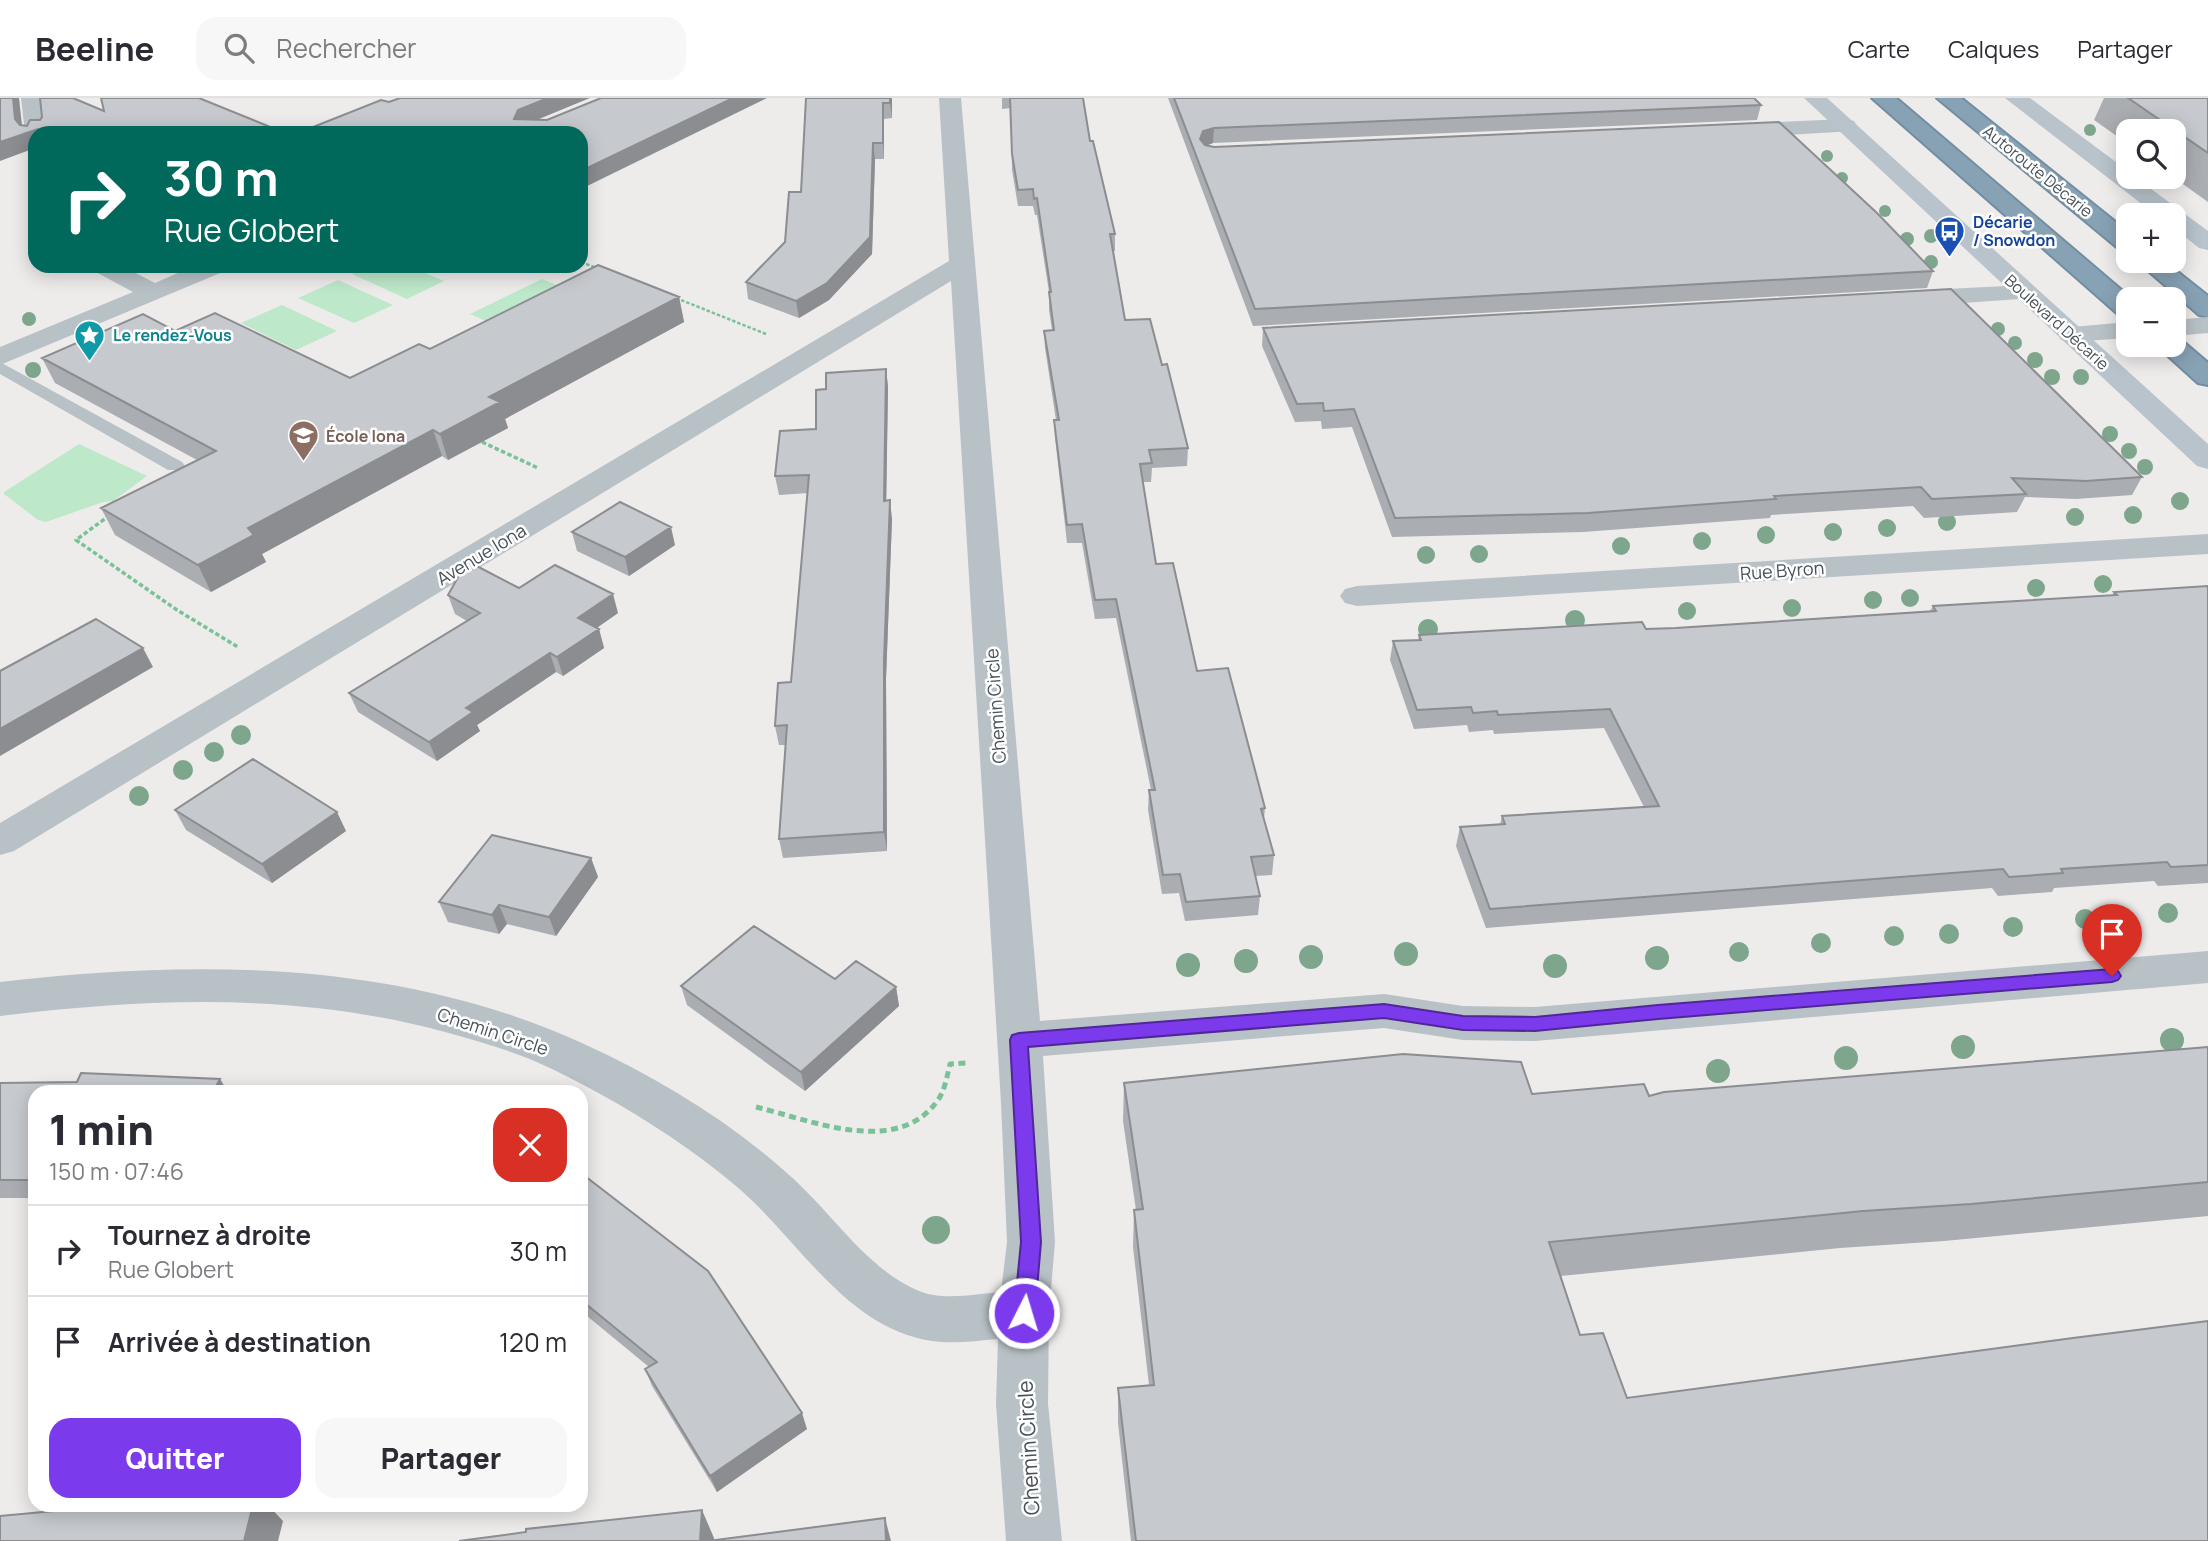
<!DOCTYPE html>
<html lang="fr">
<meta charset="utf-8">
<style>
body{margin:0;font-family:Manrope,sans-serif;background:#f7f7f7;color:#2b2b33;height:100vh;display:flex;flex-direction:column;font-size:26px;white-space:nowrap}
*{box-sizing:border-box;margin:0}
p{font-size:23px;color:#7c7c81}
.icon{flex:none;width:38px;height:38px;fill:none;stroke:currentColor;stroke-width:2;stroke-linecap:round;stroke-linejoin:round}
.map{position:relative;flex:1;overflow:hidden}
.details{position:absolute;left:28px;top:987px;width:560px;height:427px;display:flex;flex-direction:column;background:#fff;border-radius:21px;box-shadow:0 4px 18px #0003}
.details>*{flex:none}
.hud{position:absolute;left:28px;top:28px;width:560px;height:147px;border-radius:21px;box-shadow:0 4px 18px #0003;background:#00695c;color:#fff;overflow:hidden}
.fabs{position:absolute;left:2116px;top:21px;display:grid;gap:14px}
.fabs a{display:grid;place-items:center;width:70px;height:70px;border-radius:14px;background:#fff;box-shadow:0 4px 18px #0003;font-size:35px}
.pin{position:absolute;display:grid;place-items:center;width:60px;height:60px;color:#fff;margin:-72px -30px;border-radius:50% 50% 50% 0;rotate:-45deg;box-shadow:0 0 7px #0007}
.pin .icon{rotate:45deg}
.me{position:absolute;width:77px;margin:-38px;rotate:5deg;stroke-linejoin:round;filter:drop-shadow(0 0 5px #0008)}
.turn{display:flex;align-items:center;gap:24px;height:147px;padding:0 21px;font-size:32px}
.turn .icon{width:91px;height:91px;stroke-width:2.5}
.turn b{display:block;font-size:49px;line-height:60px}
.round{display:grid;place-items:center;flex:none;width:74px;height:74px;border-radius:21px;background:#f7f7f7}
.overview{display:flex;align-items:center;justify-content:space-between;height:119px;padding:0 21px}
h1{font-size:42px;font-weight:800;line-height:52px}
.button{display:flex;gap:14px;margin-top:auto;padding:14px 21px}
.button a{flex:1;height:80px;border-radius:21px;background:#7c3aed;color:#fff;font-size:28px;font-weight:800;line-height:80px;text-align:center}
.button a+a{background:#f7f7f7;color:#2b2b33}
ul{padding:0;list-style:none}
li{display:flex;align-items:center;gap:21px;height:91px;padding:0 21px;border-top:2px solid #e1e1e2}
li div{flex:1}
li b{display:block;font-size:26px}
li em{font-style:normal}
header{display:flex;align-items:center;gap:42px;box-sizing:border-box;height:98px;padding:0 35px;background:#fff;border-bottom:2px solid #e1e1e2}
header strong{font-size:33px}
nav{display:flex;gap:38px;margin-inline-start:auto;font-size:24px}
.search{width:490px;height:63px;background:#f7f7f7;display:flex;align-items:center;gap:18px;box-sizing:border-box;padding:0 24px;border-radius:21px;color:#7c7c81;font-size:26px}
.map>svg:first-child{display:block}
.green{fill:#bde8ca}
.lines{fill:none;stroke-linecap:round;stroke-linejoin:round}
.motorway-casing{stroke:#738da1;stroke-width:4}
.path-far2{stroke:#79c298;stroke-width:2.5;stroke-dasharray:3.5 2;stroke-linecap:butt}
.path-far1{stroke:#79c298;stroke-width:3.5;stroke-dasharray:4.5 2.5;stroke-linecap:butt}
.path{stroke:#79c298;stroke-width:5;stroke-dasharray:7 4.5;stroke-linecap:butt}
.service{fill:#b8c1c6;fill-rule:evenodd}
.minor{fill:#b8c1c6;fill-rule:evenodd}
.secondary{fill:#b8c3cb;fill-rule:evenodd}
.motorway{fill:#88a2b5;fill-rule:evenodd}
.tree{fill:#7da68d}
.wall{fill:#aaadb1}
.shaded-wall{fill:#8b8d90}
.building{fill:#c6c9ce;stroke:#8b8d90;stroke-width:2}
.route{fill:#7c3aed;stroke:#51269a;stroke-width:2}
.labels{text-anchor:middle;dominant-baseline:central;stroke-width:5;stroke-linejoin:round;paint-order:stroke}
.far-street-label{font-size:16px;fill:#465056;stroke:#fff}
.far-transit-label{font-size:16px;font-weight:bold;fill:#164399;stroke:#fff;text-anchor:start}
.far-culture-label{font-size:16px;font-weight:bold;fill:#0d838f;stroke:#fff;text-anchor:start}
.far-education-label{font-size:16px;font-weight:bold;fill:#785e54;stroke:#fff;text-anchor:start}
.street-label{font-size:18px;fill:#465056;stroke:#fff}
.near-street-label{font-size:21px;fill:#465056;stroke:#fff}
</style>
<header>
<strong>Beeline</strong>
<div class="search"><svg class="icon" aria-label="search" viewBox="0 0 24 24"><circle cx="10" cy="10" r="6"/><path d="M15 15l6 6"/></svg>Rechercher</div>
<nav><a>Carte</a><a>Calques</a><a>Partager</a></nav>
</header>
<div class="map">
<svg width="2208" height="1443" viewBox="0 0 2208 1443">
<rect width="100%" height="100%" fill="#eeebeb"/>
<path class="green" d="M369 168H409L444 183 407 201 352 176Z
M542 181 572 193 500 229 470 216Z
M338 182 393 207 354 225 298 200Z
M282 207 337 233 296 252 241 225Z
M79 346 147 378 113 403 103 404 46 424 38 422 4 396V394Z"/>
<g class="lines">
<defs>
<path id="motorway" d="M1872 0H1896L2132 201H2128V219L2119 217Z
M1937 0H1961L2128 134V153L2119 151Z
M2137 163H2164L2208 198V219L2199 217Z
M2174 240 2180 241 2208 265V287L2198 285 2156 247H2174Z"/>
</defs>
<use href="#motorway" class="motorway-casing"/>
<path class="path-far2" d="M581 164 599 171
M676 200 766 236"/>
<path class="path-far1" d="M482 344 538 370
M110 417 76 442 177 512 238 549"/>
<path class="path" d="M756 1009C811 1022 897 1060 938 1002 945 992 947 978 950 966L967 965"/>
<path class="service" d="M0 264 182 364 185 368 182 372H168L0 276Z"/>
<path class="minor" d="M21 0H43L47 35H35V41L28 40 25 35Z
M939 0H961L1040 923 1384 896 1463 908 1535 909 2208 853V885L1535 943 1463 942 1384 930 1043 958 1055 1144 1049 1215 1048 1306 1062 1443H1006L996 1306 998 1241C976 1243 953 1246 932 1243 845 1230 798 1140 736 1088 680 1041 619 1004 554 972 520 955 482 944 445 934 299 894 149 900 0 918V884C196 861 401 862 584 946 658 980 728 1022 788 1076 831 1113 866 1171 919 1193 943 1203 976 1196 1001 1194L1007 1144 1001 1005 951 183 14 753 0 757V725L949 163Z
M1846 21 1854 23 1857 28 1854 33 1736 40 1728 38 1725 33 1728 28 1736 26Z
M90 168H122L155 185 194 168H229L225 173 0 267V249L133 194 94 173Z
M2026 187 2035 190 2039 195 2035 200 1906 209 1897 207 1893 201 1897 195 1906 193Z
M2208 219V235L2174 238V222Z
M2128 224V240L2071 244 2061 242 2058 236 2061 230Z
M2208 436V456L1357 508 1345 505 1340 498 1345 491 1357 488Z"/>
<path class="secondary" d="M1804 0H1827L2208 346V371L2197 368Z
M2005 0H2030L2128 73V79H2135L2208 133V152L2199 150 2174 130V117H2156Z"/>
<use href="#motorway" class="motorway"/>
</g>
<g class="tree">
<circle cx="2090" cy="32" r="6"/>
<circle cx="1827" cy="58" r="6"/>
<circle cx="1842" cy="80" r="6"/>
<circle cx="1885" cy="113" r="6"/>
<circle cx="1931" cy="138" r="7"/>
<circle cx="1907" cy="141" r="7"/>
<circle cx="1931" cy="164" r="7"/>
<circle cx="29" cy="221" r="7"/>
<circle cx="1998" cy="231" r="7"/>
<circle cx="2015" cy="245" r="7"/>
<circle cx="2035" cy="262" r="8"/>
<circle cx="33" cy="272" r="8"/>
<circle cx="2052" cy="279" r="8"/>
<circle cx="2081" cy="279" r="8"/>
<circle cx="2110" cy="336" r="8"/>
<circle cx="2129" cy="353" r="8"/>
<circle cx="2145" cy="369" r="8"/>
<circle cx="2180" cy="403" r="9"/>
<circle cx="2133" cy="417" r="9"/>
<circle cx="2075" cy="419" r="9"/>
<circle cx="1947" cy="424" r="9"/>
<circle cx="1887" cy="430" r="9"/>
<circle cx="1833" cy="434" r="9"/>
<circle cx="1766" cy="437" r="9"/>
<circle cx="1702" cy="443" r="9"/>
<circle cx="1621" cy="448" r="9"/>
<circle cx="1479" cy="456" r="9"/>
<circle cx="1426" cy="457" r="9"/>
<circle cx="2103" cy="486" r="9"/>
<circle cx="2036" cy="490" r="9"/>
<circle cx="1910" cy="500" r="9"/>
<circle cx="1873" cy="502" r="9"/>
<circle cx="1792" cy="510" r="9"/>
<circle cx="1687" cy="513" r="9"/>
<circle cx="1575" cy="522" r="10"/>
<circle cx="1428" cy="531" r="10"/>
<circle cx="241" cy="637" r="10"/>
<circle cx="214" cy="654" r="10"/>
<circle cx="183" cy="672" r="10"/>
<circle cx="139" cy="698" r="10"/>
<circle cx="2168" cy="815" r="10"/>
<circle cx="2085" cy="821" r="10"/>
<circle cx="2013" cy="829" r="10"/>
<circle cx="1949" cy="836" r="10"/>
<circle cx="1894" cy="838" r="10"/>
<circle cx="1821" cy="845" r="10"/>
<circle cx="1739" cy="854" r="10"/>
<circle cx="1406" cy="856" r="12"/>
<circle cx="1311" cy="859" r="12"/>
<circle cx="1657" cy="860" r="12"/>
<circle cx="1246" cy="863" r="12"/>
<circle cx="1188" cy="867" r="12"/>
<circle cx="1555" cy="868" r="12"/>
<circle cx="2172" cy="942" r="12"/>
<circle cx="1963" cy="949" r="12"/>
<circle cx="1846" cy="960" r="12"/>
<circle cx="1718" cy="973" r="12"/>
<circle cx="936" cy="1132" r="14"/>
</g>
<path class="wall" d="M806 0H892V20L884 21V61H875L872 156 829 202 799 220 748 201 746 184 785 144 801 94Z
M1002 0H1083L1090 43 1115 136V153H1113L1125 222 1162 267 1188 350 1187 368 1152 370 1151 384H1143L1156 466 1197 573 1265 710 1264 721 1274 757 1272 777 1255 778 1260 798 1258 817 1185 823 1179 795 1162 796 1148 712 1149 692H1151L1116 520 1095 521 1082 445H1067L1055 340 1054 322H1056L1045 250 1044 233 1052 232 1049 212V194L1037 117H1035L1033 108H1018L1012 72 1011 10 1002 11Z
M1168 0H1754L1761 7 1757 22 1213 45 1207 47 1933 173 1927 190 1253 228Z
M2104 0H2208V104L2173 79 2174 33H2128V46L2094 22Z
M679 199 684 224 505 321 508 330 448 362 442 358 262 456 266 464 211 494 115 437 101 410 197 362 55 285 42 260 175 233 350 280 430 251Z
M1263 230 2142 379 2132 397 2076 401 2025 399 2017 414 1924 420 1913 408 1771 417 1770 420 1583 434 1392 439 1352 329 1322 331 1321 323 1295 324 1262 248Z
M886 271 888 289 886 403 892 421 886 581 887 753 783 760 779 741 786 647H779L775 628 791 584 808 395 779 397 775 378 816 331 826 291Z
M572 434 675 447 629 478 577 453Z
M2208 488V785L2158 788 2154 783 2054 790 2052 794 1998 798 1992 790 1486 830 1456 748 1460 729 1500 727 1502 718 1644 709 1604 630 1494 636 1493 632 1469 634 1467 627 1414 631 1390 562 1393 543 1418 542 1419 537 1676 530 1930 513 1933 508 2112 498 2114 494Z
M519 490 618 515 597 530 599 531 604 550 563 578 556 574 477 627 480 633 437 663 358 614 349 595 467 523 455 516 448 497Z
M175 712 346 733 272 785 186 732Z
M591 760 598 779 556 838 507 826 499 836 448 824 439 804Z
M835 881 896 889 899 908 805 993 687 907 681 888Z
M2208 949V1118L1944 1143 1840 1150 1561 1178 1580 1237 1627 1300 2208 1443H1131L1118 1325V1290L1149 1287 1133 1149 1134 1112H1136L1123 1023 1124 985 1532 996 1649 998Z
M220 981 225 990 35 994V1100H0V985Z
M581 1075 807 1331 717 1394 652 1288 645 1271 649 1269 581 1213Z"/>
<path class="shaded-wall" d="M13 0H19L23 36 38 31 40 35H35V50L0 63V44L15 21Z
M548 0H590L522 28 514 21 518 12Z
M733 0H767L581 91V73Z
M890 0H892V20L890 5Z
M883 5 884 21V61L883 45Z
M1214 30 1213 45 1203 49 1200 41 1203 33Z
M873 45 875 61 872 156 829 202 799 220 796 203Z
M679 199 684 224 505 321 508 330 448 362 440 336 489 299Z
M886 271 888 289 886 421 884 403Z
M433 332 442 358 262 456 266 464 211 494 198 467 248 430Z
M890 402 892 421 886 581 887 753 884 734V562Z
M671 429 675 447 629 478 625 459Z
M613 496 618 515 583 539 578 520Z
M599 531 604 550 563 578 557 559Z
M143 550 153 569 0 658V631Z
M550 555 556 574 477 627 480 633 437 663 429 644 466 610Z
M337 714 346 733 272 785 262 766Z
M591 760 598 779 556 838 549 819Z
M499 807 507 826 499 836 492 817Z
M896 889 899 908 805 993 801 974Z
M220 981 228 994 215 990Z
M802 1315 807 1331 717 1394 710 1378Z
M253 1407H268L283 1423 278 1443H244Z
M702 1412 714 1440V1443H700Z
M885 1420 891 1443H886Z"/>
<path class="building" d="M0 0H13L15 21 20 27 27 28 30 22H40L42 19 40 0H73L104 13 101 0H199L285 35H46L38 31 0 44Z
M400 0H548L518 12 514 21 547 22 601 0H733L581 73V35H319L308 31 381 2 389 4Z
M806 0H890V5H883V45H873L870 139 827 185 796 203 746 184 785 144 789 94H801Z
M1010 0H1083L1090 43H1093L1115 136H1110L1125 222 1150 221 1162 267 1167 266 1188 350 1149 352 1152 365 1140 366 1156 466 1173 465 1197 573 1228 570 1265 710 1261 711 1274 757 1251 759 1260 798 1186 804 1180 776 1163 777 1149 692H1155L1116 501 1095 502 1082 426 1067 427 1054 322H1059L1044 233 1054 232 1049 194H1051L1037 100 1034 101 1033 91 1018 92 1012 56Z
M1174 0H1754L1761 7 1214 30 1203 33 1200 41 1205 47 1214 49 1779 24 1877 115 1933 173 1255 211Z
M2128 0H2208V55Z
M598 167 679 199 489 299 500 304 440 336 433 332 248 430 254 437 198 467 101 410 216 353 42 260 143 216 175 233 215 215 350 280 419 246 430 251Z
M1951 191 2142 379 2086 383 2012 380 2026 396 1932 401 1921 389 1774 398 1776 401 1588 415 1395 420 1354 311 1324 313 1323 305 1297 306 1263 230Z
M886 271 884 403 890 402 884 562V734L779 741 787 627 775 628 778 585 791 584 809 377 775 378 780 333 816 331V292L826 291V275Z
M620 404 671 429 625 459 572 434Z
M467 463 519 490 555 467 613 496 578 520 599 531 557 559 550 555 466 610 473 614 429 644 349 595 480 515 448 497Z
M2208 488V767L2171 769 2167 764 2061 771 2063 775 2009 779 2003 771 1490 811 1460 729 1505 726 1502 718 1659 708 1610 611 1498 617 1497 613 1473 615 1471 609 1417 612 1393 543 1421 542 1419 537 1642 524 1646 531 1676 530 1936 513 1933 508 2117 497 2114 494Z
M96 521 143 550 0 631V573Z
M253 661 337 714 262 766 175 712Z
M492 737 591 760 549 819 499 807 492 817 439 804Z
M754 828 835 881 856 863 896 889 801 974 681 888Z
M2208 949V1084L1971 1106 1863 1113 1549 1144 1580 1237 1603 1235 1627 1300 2073 1240 2208 1223V1443H1136L1118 1290 1154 1287 1134 1112 1143 1111 1124 985 1403 956 1521 964 1532 996 1644 986 1649 998 1664 994Z
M81 975 220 981 215 990H291L301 994H35V1082H0V985L77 984Z
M581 1075 708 1173 802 1315 710 1378 645 1271 657 1264 581 1202Z
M118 1407H253L244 1443H0V1418Z
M702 1412 700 1443H459L526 1434V1431Z
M885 1420 886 1443H708Z"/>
<path class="route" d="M2112 871 2118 873 2121 878 2118 882 2112 884 1658 921 1535 933 1463 932 1384 920 1028 949 1041 1144 1035 1215 1032 1222 1024 1225 1017 1222 1014 1215 1021 1144 1010 942 1012 937 1019 935 1384 906 1463 918 1535 919 1658 907Z"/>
<defs>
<symbol id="bus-pin" viewBox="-11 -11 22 30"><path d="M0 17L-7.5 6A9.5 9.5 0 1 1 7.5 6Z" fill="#1a4fb4" stroke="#fff"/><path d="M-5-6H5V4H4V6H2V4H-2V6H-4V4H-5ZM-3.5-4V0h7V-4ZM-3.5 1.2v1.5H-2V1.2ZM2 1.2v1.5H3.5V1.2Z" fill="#fff"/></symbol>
<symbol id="sight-pin" viewBox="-11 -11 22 30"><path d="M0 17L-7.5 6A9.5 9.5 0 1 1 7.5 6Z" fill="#0f9aa8" stroke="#fff"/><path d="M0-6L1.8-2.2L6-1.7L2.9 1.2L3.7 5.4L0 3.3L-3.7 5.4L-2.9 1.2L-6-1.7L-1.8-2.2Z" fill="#fff"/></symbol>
<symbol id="school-pin" viewBox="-11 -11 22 30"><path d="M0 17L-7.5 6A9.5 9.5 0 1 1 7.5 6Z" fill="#8d6e63" stroke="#fff"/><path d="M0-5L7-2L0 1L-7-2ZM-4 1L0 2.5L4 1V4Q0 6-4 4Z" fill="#fff"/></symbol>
</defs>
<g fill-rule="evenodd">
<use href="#bus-pin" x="1932" y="116" width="35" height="47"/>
<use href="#sight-pin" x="72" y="220" width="35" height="47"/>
<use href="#school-pin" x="286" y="320" width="35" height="47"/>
</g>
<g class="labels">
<g class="far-street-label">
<text transform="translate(2038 73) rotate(39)">Autoroute Décarie</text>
<text transform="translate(2057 224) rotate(42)">Boulevard Décarie</text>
</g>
<g class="far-transit-label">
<text x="1973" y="124">Décarie<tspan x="1973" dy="18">/ Snowdon</tspan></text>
</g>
<g class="far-culture-label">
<text x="113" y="237">Le rendez-Vous</text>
</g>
<g class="far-education-label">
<text x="326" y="338">École Iona</text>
</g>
<g class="street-label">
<text transform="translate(481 456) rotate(-31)">Avenue Iona</text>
<text transform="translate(1782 472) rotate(-4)">Rue Byron</text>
<text transform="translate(995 608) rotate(-94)">Chemin Circle</text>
<text transform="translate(493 933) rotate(18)">Chemin Circle</text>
</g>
<g class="near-street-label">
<text transform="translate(1028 1350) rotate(-93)">Chemin Circle</text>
</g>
</g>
</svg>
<div class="fabs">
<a><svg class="icon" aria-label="search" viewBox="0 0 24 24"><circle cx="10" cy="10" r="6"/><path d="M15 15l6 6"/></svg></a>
<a>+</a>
<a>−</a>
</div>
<div class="pin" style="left:2112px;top:878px;background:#d93025"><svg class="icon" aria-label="arrive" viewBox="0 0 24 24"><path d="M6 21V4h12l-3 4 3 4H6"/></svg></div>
<svg class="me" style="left:1024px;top:1215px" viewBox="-20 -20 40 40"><circle r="17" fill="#7c3aed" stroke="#fff" stroke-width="3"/><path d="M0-11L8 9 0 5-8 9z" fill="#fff"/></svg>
<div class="hud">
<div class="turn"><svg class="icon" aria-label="right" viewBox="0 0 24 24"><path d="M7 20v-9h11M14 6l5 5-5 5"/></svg><div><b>30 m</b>Rue Globert</div></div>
</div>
<section class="details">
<div class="overview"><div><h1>1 min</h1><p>150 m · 07:46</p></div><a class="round" style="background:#d93025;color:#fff"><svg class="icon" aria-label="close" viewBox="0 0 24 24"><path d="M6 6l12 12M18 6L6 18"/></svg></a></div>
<ul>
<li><svg class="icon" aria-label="right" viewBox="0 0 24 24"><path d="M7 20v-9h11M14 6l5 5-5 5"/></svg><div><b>Tournez à droite</b><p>Rue Globert</p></div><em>30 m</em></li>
<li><svg class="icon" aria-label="arrive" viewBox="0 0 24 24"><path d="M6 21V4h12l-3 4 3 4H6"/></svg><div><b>Arrivée à destination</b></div><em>120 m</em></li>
</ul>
<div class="button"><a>Quitter</a><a>Partager</a></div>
</section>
</div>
